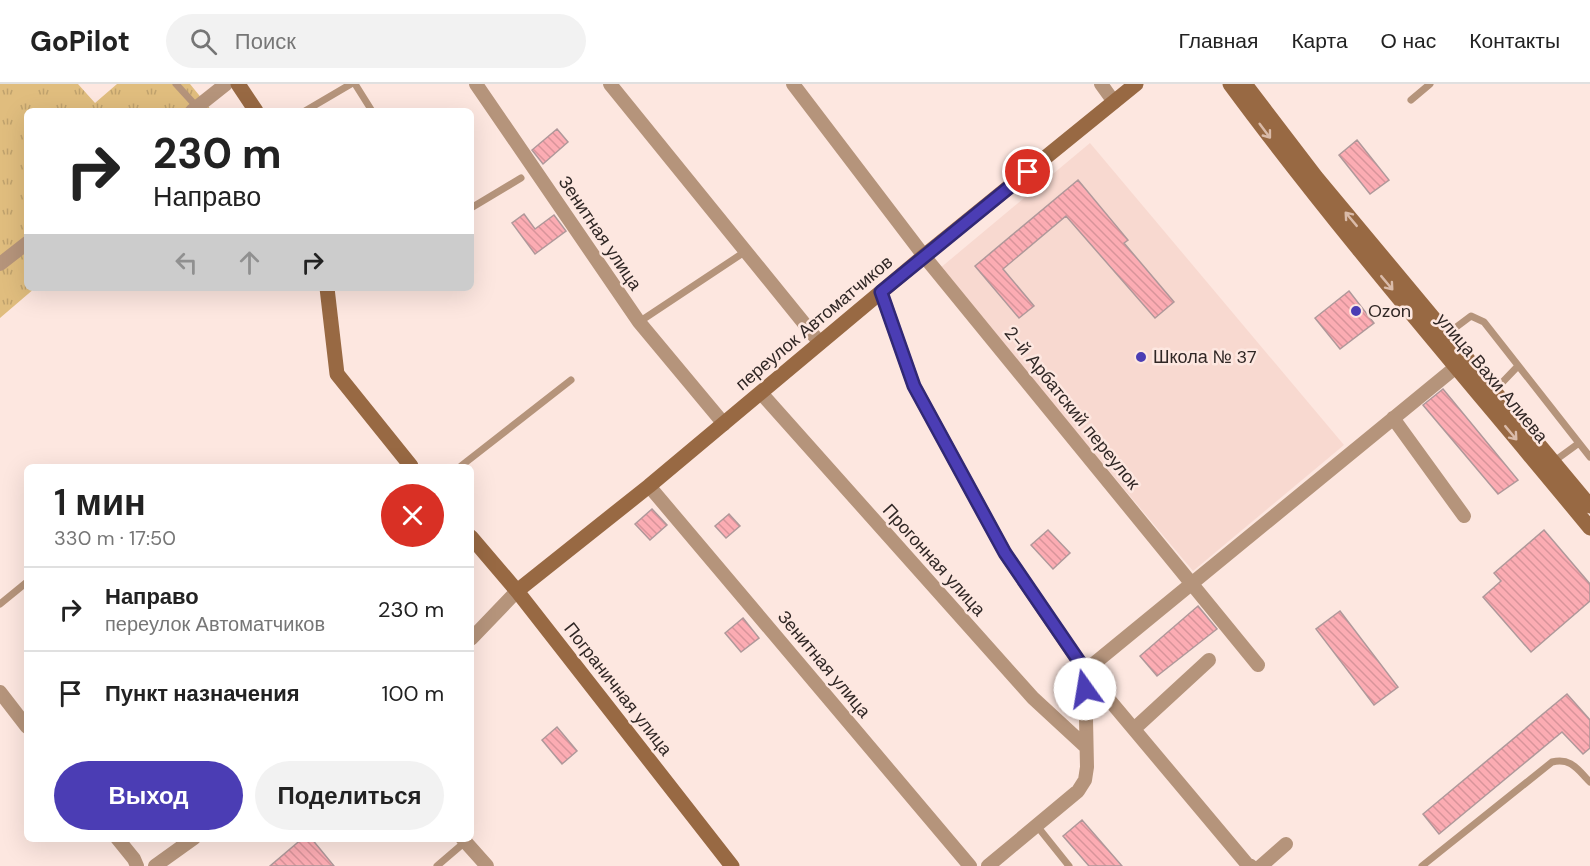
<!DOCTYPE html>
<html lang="ru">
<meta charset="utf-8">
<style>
body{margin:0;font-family:"DM Sans",sans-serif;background:#f2f2f2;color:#222;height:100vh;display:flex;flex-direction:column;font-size:22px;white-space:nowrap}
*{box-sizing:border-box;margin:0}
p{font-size:20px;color:#767676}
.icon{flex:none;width:33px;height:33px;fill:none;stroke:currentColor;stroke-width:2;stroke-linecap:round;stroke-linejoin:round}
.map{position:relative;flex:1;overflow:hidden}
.details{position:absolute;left:24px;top:380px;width:450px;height:378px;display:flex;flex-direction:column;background:#fff;border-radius:9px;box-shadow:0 6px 24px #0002}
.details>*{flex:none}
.banner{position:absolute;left:24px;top:24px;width:450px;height:183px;border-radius:9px;box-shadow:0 6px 24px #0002;background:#fff;color:#222;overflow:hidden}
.pin{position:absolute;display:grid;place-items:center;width:51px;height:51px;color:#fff;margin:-26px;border:3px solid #fff;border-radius:50%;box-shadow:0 2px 6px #0007}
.me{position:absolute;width:66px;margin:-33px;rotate:347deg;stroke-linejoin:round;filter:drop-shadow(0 0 4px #0008)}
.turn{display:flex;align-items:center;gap:21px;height:126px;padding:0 30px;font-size:27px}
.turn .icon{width:78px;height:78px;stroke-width:2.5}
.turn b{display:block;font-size:42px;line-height:51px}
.lanes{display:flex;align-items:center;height:57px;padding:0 30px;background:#0003;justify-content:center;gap:30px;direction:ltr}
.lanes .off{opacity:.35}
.round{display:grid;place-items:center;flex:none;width:63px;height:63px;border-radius:32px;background:#f2f2f2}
.summary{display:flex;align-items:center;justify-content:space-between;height:102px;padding:0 30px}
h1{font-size:36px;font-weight:600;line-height:45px}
.action{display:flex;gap:12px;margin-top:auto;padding:12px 30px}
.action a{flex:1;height:69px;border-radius:36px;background:#4b3db4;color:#fff;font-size:24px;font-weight:600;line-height:69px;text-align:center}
.action a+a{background:#f2f2f2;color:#222}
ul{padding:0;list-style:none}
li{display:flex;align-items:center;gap:18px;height:84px;padding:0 30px;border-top:2px solid #e0e0e0}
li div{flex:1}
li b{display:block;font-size:22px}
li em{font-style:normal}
header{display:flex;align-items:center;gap:36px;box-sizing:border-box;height:84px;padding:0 30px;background:#fff;border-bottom:2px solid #e0e0e0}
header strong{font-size:28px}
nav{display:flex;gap:33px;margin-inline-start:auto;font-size:21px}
.search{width:420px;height:54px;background:#f2f2f2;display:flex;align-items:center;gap:15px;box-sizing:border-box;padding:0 21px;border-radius:33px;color:#767676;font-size:22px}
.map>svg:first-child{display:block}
.built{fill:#f8d9d0}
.grass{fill:url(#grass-tufts)}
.building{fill:url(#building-back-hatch);stroke:#af989a;stroke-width:1.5}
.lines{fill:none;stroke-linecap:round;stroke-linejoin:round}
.lane{stroke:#b5947b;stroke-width:7}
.street{stroke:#b5947b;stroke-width:14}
.secondary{stroke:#986943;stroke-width:15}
.oneway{stroke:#dabba9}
.route-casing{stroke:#312875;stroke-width:15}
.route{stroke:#4b3db4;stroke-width:10}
.poi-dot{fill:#4b3db4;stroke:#fde7e0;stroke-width:2}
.labels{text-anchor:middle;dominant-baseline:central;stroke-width:5;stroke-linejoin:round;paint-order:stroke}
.street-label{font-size:18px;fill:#302725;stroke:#fde7e0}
.poi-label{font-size:18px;fill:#302725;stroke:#fde7e0;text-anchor:start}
</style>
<header>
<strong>GoPilot</strong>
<div class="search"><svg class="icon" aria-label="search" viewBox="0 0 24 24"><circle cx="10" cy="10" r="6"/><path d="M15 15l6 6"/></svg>Поиск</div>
<nav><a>Главная</a><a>Карта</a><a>О нас</a><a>Контакты</a></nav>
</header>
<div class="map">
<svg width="1590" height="782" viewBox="0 0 1590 782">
<defs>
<pattern id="grass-tufts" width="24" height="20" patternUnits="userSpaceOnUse" patternTransform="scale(1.5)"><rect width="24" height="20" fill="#e0bd7e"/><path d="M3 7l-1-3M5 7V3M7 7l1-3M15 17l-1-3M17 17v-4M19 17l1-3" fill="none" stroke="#c0a26d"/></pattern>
<pattern id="building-back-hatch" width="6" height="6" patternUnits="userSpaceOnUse" patternTransform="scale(1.5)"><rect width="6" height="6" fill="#fcacb3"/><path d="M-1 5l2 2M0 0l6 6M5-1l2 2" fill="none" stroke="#d8949a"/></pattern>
</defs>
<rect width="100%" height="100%" fill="#fde7e0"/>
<path class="built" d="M1090 59 1344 361 1193 487 939 185Z"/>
<path class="grass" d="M0 0H78L95 19 117 0H190L212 27H27V204H35L0 234Z"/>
<path class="building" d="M557 45 568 58 543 80 532 66Z
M1357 56 1389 96 1370 110 1339 71Z
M1078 96 1128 156 1124 159 1174 218 1155 234 1066 132 1003 185 1034 222 1019 234 975 182Z
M524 130 535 145 554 131 566 147 535 170 512 139Z
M1349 207 1374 239 1340 265 1315 234Z
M1443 305 1518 396 1498 410 1423 321Z
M652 425 667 441 650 456 635 440Z
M729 430 740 442 726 454 715 442Z
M1048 446 1070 469 1053 485 1031 461Z
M1544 446 1590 500V517L1531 568 1483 513 1501 497 1494 489Z
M1198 522 1217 545 1157 592 1140 572Z
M1340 527 1398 603 1374 621 1316 545Z
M743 534 759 554 741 568 725 549Z
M1567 610 1590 636V664L1583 670 1562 648 1439 750 1423 730Z
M557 643 577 667 562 680 542 656Z
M1082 736 1122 782H1089L1063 752Z
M303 754H311L334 782H270Z"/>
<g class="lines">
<path class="lane" d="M176 0 197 23
M355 0 372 27
M1411 16 1430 0
M305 27 351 0
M471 124 521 94
M639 238 746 167
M1447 250 1471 232 1484 238 1590 373
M1494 307 1518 282
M1553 378 1579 359
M461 382 571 296
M0 520 27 498
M1037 742 1069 782
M437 782 465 758
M1422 782 1552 678C1571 673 1578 686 1590 698"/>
<path class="street" d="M476 0 639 238 724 340
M610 0 820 259
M793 0 924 172 1258 581
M1101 0 1114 18
M192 27 226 0
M0 180 27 159
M881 208 914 302 1005 469 1085 587 1247 780 1251 782
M761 309 1033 614 1085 662
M1393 334 1464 432
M649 402 970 782
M471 555 517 507
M1085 587 1456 283
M0 608 27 643
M1134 645 1209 576
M117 754 134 775 137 782
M462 754 487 782
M155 782 194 754
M988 782 1078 707 1085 696 1087 683 1085 587
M1261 782 1286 760"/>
<path class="secondary" d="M238 0 256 27
M1230 0C1343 153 1469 297 1590 444
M1245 0 1316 93 1590 422
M327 204 337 290 411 382
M471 453 517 507 732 782
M517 507 649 402 924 172 1136 0"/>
</g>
<defs><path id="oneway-shaft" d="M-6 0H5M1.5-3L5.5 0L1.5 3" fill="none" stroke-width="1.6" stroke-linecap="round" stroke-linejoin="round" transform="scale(1.5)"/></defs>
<g class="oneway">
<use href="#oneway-shaft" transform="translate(1265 47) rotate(53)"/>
<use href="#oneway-shaft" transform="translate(1351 135) rotate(-130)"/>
<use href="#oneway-shaft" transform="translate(1387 199) rotate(50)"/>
<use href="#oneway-shaft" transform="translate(1511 349) rotate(50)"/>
</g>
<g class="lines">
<defs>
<path id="route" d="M1028 88 881 208 914 302 1005 469 1085 586V605"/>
</defs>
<use href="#route" class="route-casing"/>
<use href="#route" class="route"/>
</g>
<g class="poi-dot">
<circle cx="1356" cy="227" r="6"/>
<circle cx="1141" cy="273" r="6"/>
</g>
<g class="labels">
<g class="street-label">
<text transform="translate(600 149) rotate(56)">Зенитная улица</text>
<text transform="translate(814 239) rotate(-40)">переулок Автоматчиков</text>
<text transform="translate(1492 294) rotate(50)">улица Вахи Алиева</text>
<text transform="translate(1072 324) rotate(51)">2-й Арбатский переулок</text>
<text transform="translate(934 476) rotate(48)">Прогонная улица</text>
<text transform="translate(824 580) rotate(50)">Зенитная улица</text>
<text transform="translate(618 605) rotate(52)">Пограничная улица</text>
</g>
<g class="poi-label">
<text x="1368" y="227">Ozon</text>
<text x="1153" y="273">Школа № 37</text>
</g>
</g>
</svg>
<div class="pin" style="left:1028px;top:88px;background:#d93025"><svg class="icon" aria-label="arrive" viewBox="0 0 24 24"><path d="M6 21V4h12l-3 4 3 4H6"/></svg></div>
<svg class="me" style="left:1085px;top:605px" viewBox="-20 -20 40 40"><circle r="19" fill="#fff"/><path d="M0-13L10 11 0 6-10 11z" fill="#4b3db4"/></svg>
<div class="banner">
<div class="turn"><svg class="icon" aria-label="right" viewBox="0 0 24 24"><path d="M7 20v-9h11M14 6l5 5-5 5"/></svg><div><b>230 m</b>Направо</div></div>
<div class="lanes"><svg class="icon off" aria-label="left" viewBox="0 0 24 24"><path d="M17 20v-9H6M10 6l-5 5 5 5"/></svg><svg class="icon off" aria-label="ahead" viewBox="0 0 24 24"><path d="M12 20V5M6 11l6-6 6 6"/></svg><svg class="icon" aria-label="right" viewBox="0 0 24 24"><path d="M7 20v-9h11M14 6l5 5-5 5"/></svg></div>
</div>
<section class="details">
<div class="summary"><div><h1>1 мин</h1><p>330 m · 17:50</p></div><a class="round" style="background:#d93025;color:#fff"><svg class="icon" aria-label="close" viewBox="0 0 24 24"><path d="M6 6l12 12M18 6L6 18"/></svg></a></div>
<ul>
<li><svg class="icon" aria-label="right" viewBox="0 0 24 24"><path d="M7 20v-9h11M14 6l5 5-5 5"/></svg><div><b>Направо</b><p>переулок Автоматчиков</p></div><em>230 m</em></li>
<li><svg class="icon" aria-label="arrive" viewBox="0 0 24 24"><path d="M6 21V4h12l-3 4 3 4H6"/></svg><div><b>Пункт назначения</b></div><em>100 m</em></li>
</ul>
<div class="action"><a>Выход</a><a>Поделиться</a></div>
</section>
</div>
